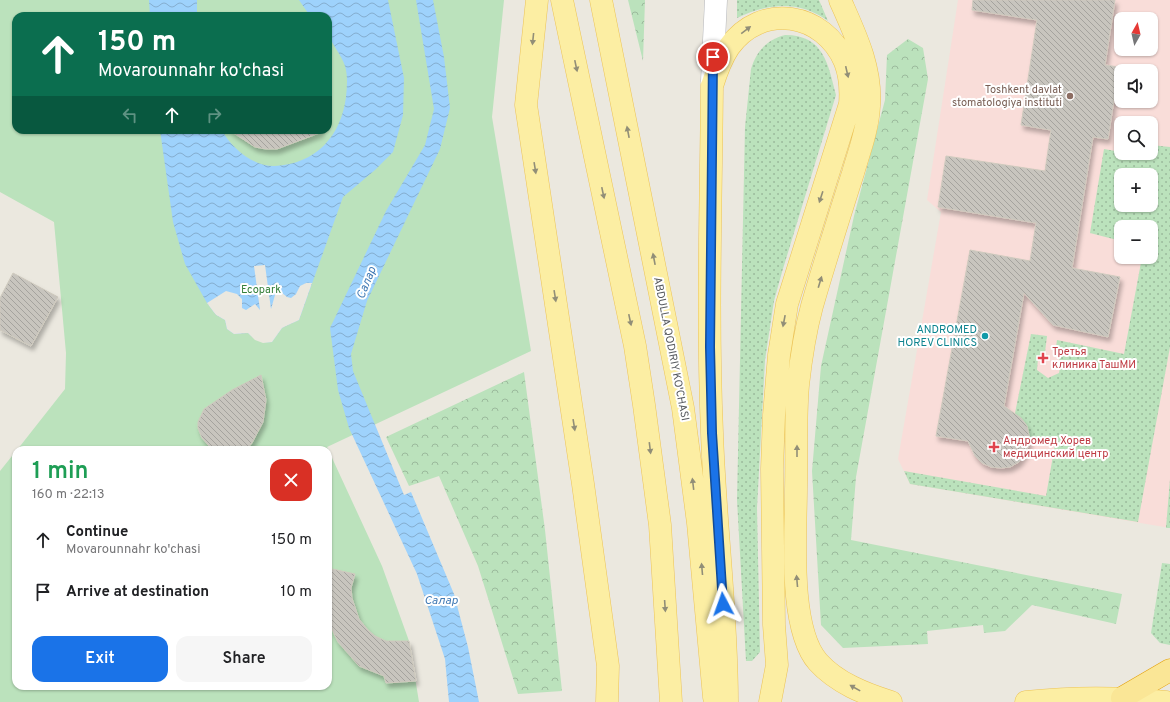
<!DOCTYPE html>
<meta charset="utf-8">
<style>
body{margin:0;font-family:Overpass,sans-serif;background:#f6f6f6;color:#202124;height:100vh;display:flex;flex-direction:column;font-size:15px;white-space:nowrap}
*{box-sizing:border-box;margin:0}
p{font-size:13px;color:#757577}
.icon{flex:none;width:22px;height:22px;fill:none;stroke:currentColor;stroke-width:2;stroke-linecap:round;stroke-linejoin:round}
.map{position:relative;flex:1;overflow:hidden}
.drawer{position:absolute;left:12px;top:446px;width:320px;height:244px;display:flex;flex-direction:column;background:#fff;border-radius:12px;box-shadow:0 1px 3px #0004}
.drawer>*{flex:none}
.top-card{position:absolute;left:12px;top:12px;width:320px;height:122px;border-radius:12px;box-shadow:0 1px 3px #0004;background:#0b6e4f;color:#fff;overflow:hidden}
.needle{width:26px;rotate:8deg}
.buttons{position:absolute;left:1114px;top:12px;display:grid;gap:8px}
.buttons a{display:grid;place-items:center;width:44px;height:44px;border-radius:8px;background:#fff;box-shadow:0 1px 3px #0004;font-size:20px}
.pin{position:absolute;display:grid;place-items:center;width:34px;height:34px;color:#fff;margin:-17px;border:2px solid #fff;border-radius:50%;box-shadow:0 1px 4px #0007}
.me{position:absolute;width:44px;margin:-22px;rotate:356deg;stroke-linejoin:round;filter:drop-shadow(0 0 3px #0008)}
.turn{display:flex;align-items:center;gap:14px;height:84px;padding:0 20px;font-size:18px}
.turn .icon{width:52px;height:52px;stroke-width:2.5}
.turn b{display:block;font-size:28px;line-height:34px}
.lanes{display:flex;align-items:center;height:38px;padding:0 20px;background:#0003;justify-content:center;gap:20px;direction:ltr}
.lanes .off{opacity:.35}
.round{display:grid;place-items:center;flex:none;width:42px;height:42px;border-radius:12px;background:#f6f6f6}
.headline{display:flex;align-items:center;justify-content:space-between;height:68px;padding:0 20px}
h1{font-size:24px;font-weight:600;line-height:30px;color:#1e9e55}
.button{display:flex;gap:8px;margin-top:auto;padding:8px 20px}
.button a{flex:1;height:46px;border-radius:12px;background:#1a73e8;color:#fff;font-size:16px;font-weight:600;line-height:46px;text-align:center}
.button a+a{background:#f6f6f6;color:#202124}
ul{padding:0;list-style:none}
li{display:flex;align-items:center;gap:12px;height:52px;padding:0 20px}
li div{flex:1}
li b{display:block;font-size:15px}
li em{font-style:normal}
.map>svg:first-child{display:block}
.medical{fill:#f9ddd9;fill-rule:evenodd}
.grass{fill:url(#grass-dots);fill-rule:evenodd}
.forest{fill:url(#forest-crowns)}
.park{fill:#bbe2bc;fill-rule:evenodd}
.water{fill:url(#water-waves)}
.pier{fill:#ebe8df}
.building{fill:url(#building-back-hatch);stroke:#cfcabe;filter:url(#shadow)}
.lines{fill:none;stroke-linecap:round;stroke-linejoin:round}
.tertiary-casing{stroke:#b5b7bc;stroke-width:23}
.primary-casing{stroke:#ecc357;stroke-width:23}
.trunk-casing{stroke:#e39f07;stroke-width:23}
.tertiary{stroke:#fff;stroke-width:22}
.primary{stroke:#fceea3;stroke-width:22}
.trunk{stroke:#fae696;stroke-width:22}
.oneway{fill:#918e77}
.route-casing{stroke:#114b97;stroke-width:10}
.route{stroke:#1a73e8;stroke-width:7}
.education-dot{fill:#8d6e63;stroke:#fff;stroke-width:1.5}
.culture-dot{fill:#0f9aa8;stroke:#fff;stroke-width:1.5}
.health-dot{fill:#e0444e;stroke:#fff;stroke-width:1.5}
.labels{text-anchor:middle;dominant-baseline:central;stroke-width:4;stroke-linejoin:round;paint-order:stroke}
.education-label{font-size:11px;fill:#785e54;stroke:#fff;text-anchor:end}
.park-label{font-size:11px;fill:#36813a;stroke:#fff}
.culture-label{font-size:11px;fill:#0d838f;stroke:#fff;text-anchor:end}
.street-label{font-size:11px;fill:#585b60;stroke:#fff}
.health-label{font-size:11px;fill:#be3a42;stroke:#fff;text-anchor:start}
.water-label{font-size:12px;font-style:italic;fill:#4079b4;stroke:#fff}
</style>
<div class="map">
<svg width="1170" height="702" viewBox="0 0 1170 702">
<defs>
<pattern id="grass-dots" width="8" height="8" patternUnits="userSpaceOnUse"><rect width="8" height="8" fill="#bbe2bc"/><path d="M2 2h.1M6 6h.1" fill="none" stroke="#9bba9c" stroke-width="1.8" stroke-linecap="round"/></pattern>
<pattern id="forest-crowns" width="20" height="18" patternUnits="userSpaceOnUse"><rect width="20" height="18" fill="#bbe2bc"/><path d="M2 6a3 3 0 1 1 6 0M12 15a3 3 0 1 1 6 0" fill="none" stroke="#9bba9c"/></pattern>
<pattern id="water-waves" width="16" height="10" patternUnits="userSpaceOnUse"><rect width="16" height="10" fill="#9ed2fc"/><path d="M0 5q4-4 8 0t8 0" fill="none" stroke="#84adcf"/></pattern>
<pattern id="building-back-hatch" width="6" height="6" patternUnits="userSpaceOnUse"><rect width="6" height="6" fill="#c8c5be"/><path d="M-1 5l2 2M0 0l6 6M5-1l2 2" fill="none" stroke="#a5a39e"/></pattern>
<filter id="shadow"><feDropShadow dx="2.5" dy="4.5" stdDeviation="2" flood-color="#0004"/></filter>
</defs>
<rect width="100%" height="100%" fill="#ebe8df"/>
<path class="medical" d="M958 0H1170V528L910 484 898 459 941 212 927 200ZM1121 19H1151V49H1121ZM1121 71H1151V101H1121ZM1121 123H1151V153H1121ZM1121 175H1151V205H1121ZM1121 227H1151V257H1121Z"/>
<path class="grass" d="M737 0H819L828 21C800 0 768 3 737 18Z
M785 35C824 35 828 64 836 95L782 272 774 301 765 360 757 508 760 652 752 661H746L737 500 745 127 751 69C757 50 767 40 785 35Z
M1151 145 1170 147V347L1138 522 910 484 904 471 1046 496 1055 444 1029 439 1014 418 1031 334 1047 336 1045 352 1038 358 1037 370 1048 378 1059 373 1061 362 1055 353 1057 340 1124 354 1142 257H1151V227H1121V241L1090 233 1104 149 1138 155V153H1151ZM1121 175H1151V205H1121Z
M1170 479V528H1166Z
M1162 563 1170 564V645L1160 643 1151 633Z"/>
<path class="forest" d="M628 0H645L643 61Z
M908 39 923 48 928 79 856 477 851 540 1122 594 1116 624 1032 605 1005 631 984 633 983 625 927 631 928 644 843 648 821 625 812 471 821 366 854 216 885 100 887 55Z
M524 372 545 530 562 691 518 694 478 566 439 476 409 486 386 437Z"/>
<path class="park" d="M0 0H504L492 117 531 351 327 447 382 566 409 641 419 702H0V471L16 451V686H328V450H17L65 389 66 353 54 222 0 192ZM16 16H328V130H16Z"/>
<path class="water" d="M149 0H197V16H150Z
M299 0H388L404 78 403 115 393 152 375 170 343 197 299 320 282 328 272 342C261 343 256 341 248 333L234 334 227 329 225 320 216 315 207 303 185 264 173 222 160 130H222C231 148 254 167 275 166 316 164 341 136 346 97 347 87 348 76 345 66 342 56 330 41 328 34 327 29 328 22 328 16H310Z
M416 0H433L444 57 450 108 440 149 367 301 351 354 353 371 404 495 411 492 454 594 468 647 479 702H449L445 659 417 574 349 428 338 390 330 328 386 211 425 145 434 109Z"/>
<path class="pier" d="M265 265 271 309 275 295 281 292 287 297 291 298 296 294 300 286 306 283H312L299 320 282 328 272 342 263 343 255 340 248 333 234 334 227 329 225 320 216 315 207 303 226 291 237 294 242 299V308L246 310 255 304 260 310 254 266Z"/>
<path class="building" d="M973 0H1115L1105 65 1119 67 1108 139 1093 137 1072 268 1120 277 1108 337 1053 325 1024 293 1004 406 1021 418 1027 426 1029 435V445L1025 454 1019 462 1010 467 1001 468 991 467 982 463 975 456 968 441 936 436 970 250 1030 261 1036 223 938 207 946 156 1045 171 1051 130 1021 125 1037 20 972 10Z
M229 130H321L322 132 277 149H266L255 147Z
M13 273 58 297 31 346 0 330V298Z
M261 375 266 400 263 422 252 443 246 450H217L210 447 202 438 198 428V422L204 409 232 390Z
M328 568 355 574 351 588 352 598 359 619 368 630 375 636 386 641H409L416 681 386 683 384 676 359 666 338 642 328 621Z"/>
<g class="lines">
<defs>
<path id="tertiary" d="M712 81 716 0"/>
<path id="primary" d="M537 0 526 105 583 484 608 666 607 702
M562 0 635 346 644 405 660 525 671 702
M601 0 683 408 698 523 714 697
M840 0C855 34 872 68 869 106 868 129 859 152 853 173 839 217 825 261 812 306 805 332 801 358 798 385 795 420 797 454 796 489 796 533 788 628 818 662 837 683 865 694 891 702
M727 702C727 612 715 523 712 433 707 318 711 202 712 86 716 73 721 59 729 47 761 2 824 12 845 62 850 75 851 91 850 104L787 304 779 355 774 415 772 469 774 625 777 665 770 702
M1026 702C1073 697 1119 697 1166 702"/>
<path id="trunk" d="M1122 698 1170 670"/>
</defs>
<use href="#tertiary" class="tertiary-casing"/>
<use href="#primary" class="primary-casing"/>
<use href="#trunk" class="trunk-casing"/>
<use href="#tertiary" class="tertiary"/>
<use href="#primary" class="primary"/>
<use href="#trunk" class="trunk"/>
</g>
<defs><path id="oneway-solid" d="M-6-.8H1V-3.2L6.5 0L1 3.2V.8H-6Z"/></defs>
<g class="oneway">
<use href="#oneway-solid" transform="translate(746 30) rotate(-37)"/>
<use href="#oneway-solid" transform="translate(533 39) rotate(96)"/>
<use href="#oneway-solid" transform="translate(576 66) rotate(78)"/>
<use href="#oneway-solid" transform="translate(847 72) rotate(77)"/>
<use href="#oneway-solid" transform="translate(628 132) rotate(-101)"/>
<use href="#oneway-solid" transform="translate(535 168) rotate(81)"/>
<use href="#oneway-solid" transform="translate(603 193) rotate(78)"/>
<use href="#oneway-solid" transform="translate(821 197) rotate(108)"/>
<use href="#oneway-solid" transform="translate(654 259) rotate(-101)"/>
<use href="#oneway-solid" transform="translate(820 282) rotate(-73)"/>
<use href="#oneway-solid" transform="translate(555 296) rotate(81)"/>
<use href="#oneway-solid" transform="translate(630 320) rotate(78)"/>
<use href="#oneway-solid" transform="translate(784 321) rotate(101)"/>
<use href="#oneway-solid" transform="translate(574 425) rotate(81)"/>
<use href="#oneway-solid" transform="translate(650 448) rotate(83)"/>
<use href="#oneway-solid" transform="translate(797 451) rotate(-90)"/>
<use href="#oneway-solid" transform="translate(693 484) rotate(-97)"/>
<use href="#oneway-solid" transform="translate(702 569) rotate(-95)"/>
<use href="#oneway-solid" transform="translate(797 581) rotate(-95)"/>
<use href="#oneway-solid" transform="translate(665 606) rotate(86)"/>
<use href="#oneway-solid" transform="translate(855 688) rotate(-151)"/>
</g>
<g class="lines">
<defs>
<path id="route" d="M713 57 710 347 712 433 723 604"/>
</defs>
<use href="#route" class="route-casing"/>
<use href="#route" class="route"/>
</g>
<circle class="education-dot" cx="1070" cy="96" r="4"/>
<circle class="culture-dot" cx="985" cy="336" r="4"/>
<g class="health-dot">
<path d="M1041 352h4v4h4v4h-4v4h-4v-4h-4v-4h4z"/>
<path d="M992 441h4v4h4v4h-4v4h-4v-4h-4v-4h4z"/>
</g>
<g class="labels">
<g class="education-label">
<text x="1062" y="90">Toshkent davlat<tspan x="1062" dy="13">stomatologiya instituti</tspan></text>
</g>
<g class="park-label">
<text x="261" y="290">Ecopark</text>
</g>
<g class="culture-label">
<text x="977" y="330">ANDROMED<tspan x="977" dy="13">HOREV CLINICS</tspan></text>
</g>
<g class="street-label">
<text transform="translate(671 349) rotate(79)">ABDULLA QODIRIY KO'CHASI</text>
</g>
<g class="health-label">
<text x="1052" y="352">Третья<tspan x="1052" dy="13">клиника ТашМИ</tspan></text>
<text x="1003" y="441">Андромед Хорев<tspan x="1003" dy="13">медицинский центр</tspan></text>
</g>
<g class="water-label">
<text transform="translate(367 283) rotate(-68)">Салар</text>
<text x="441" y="601">Салар</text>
</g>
</g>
</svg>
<div class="buttons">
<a><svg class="needle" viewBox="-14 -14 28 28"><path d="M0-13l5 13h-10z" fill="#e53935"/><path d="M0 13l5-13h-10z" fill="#757577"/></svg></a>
<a><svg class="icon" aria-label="sound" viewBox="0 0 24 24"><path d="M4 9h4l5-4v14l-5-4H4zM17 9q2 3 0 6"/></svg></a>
<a><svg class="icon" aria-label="search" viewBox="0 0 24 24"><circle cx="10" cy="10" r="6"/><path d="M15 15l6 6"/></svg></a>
<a>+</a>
<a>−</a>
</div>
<div class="pin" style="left:713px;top:57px;background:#d93025"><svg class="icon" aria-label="arrive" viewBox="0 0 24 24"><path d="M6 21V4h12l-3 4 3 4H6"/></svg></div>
<svg class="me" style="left:723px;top:604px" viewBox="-20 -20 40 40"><path d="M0-17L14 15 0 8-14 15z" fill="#1a73e8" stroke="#fff" stroke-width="4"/></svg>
<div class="top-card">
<div class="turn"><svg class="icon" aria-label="ahead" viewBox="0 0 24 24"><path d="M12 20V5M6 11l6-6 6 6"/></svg><div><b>150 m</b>Movarounnahr ko'chasi</div></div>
<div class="lanes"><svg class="icon off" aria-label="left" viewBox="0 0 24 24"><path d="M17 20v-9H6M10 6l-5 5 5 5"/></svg><svg class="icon" aria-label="ahead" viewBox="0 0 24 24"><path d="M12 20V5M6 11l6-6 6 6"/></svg><svg class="icon off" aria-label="right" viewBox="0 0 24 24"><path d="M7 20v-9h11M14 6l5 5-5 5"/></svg></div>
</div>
<section class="drawer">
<div class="headline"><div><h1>1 min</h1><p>160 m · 22:13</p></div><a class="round" style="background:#d93025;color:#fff"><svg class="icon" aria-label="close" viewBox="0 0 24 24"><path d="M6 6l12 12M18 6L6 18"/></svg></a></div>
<ul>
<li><svg class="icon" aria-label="ahead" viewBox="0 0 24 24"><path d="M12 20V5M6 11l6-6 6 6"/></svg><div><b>Continue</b><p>Movarounnahr ko'chasi</p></div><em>150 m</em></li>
<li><svg class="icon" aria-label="arrive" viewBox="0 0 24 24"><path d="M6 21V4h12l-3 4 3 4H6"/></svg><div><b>Arrive at destination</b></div><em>10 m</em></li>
</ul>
<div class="button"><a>Exit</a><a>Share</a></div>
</section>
</div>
